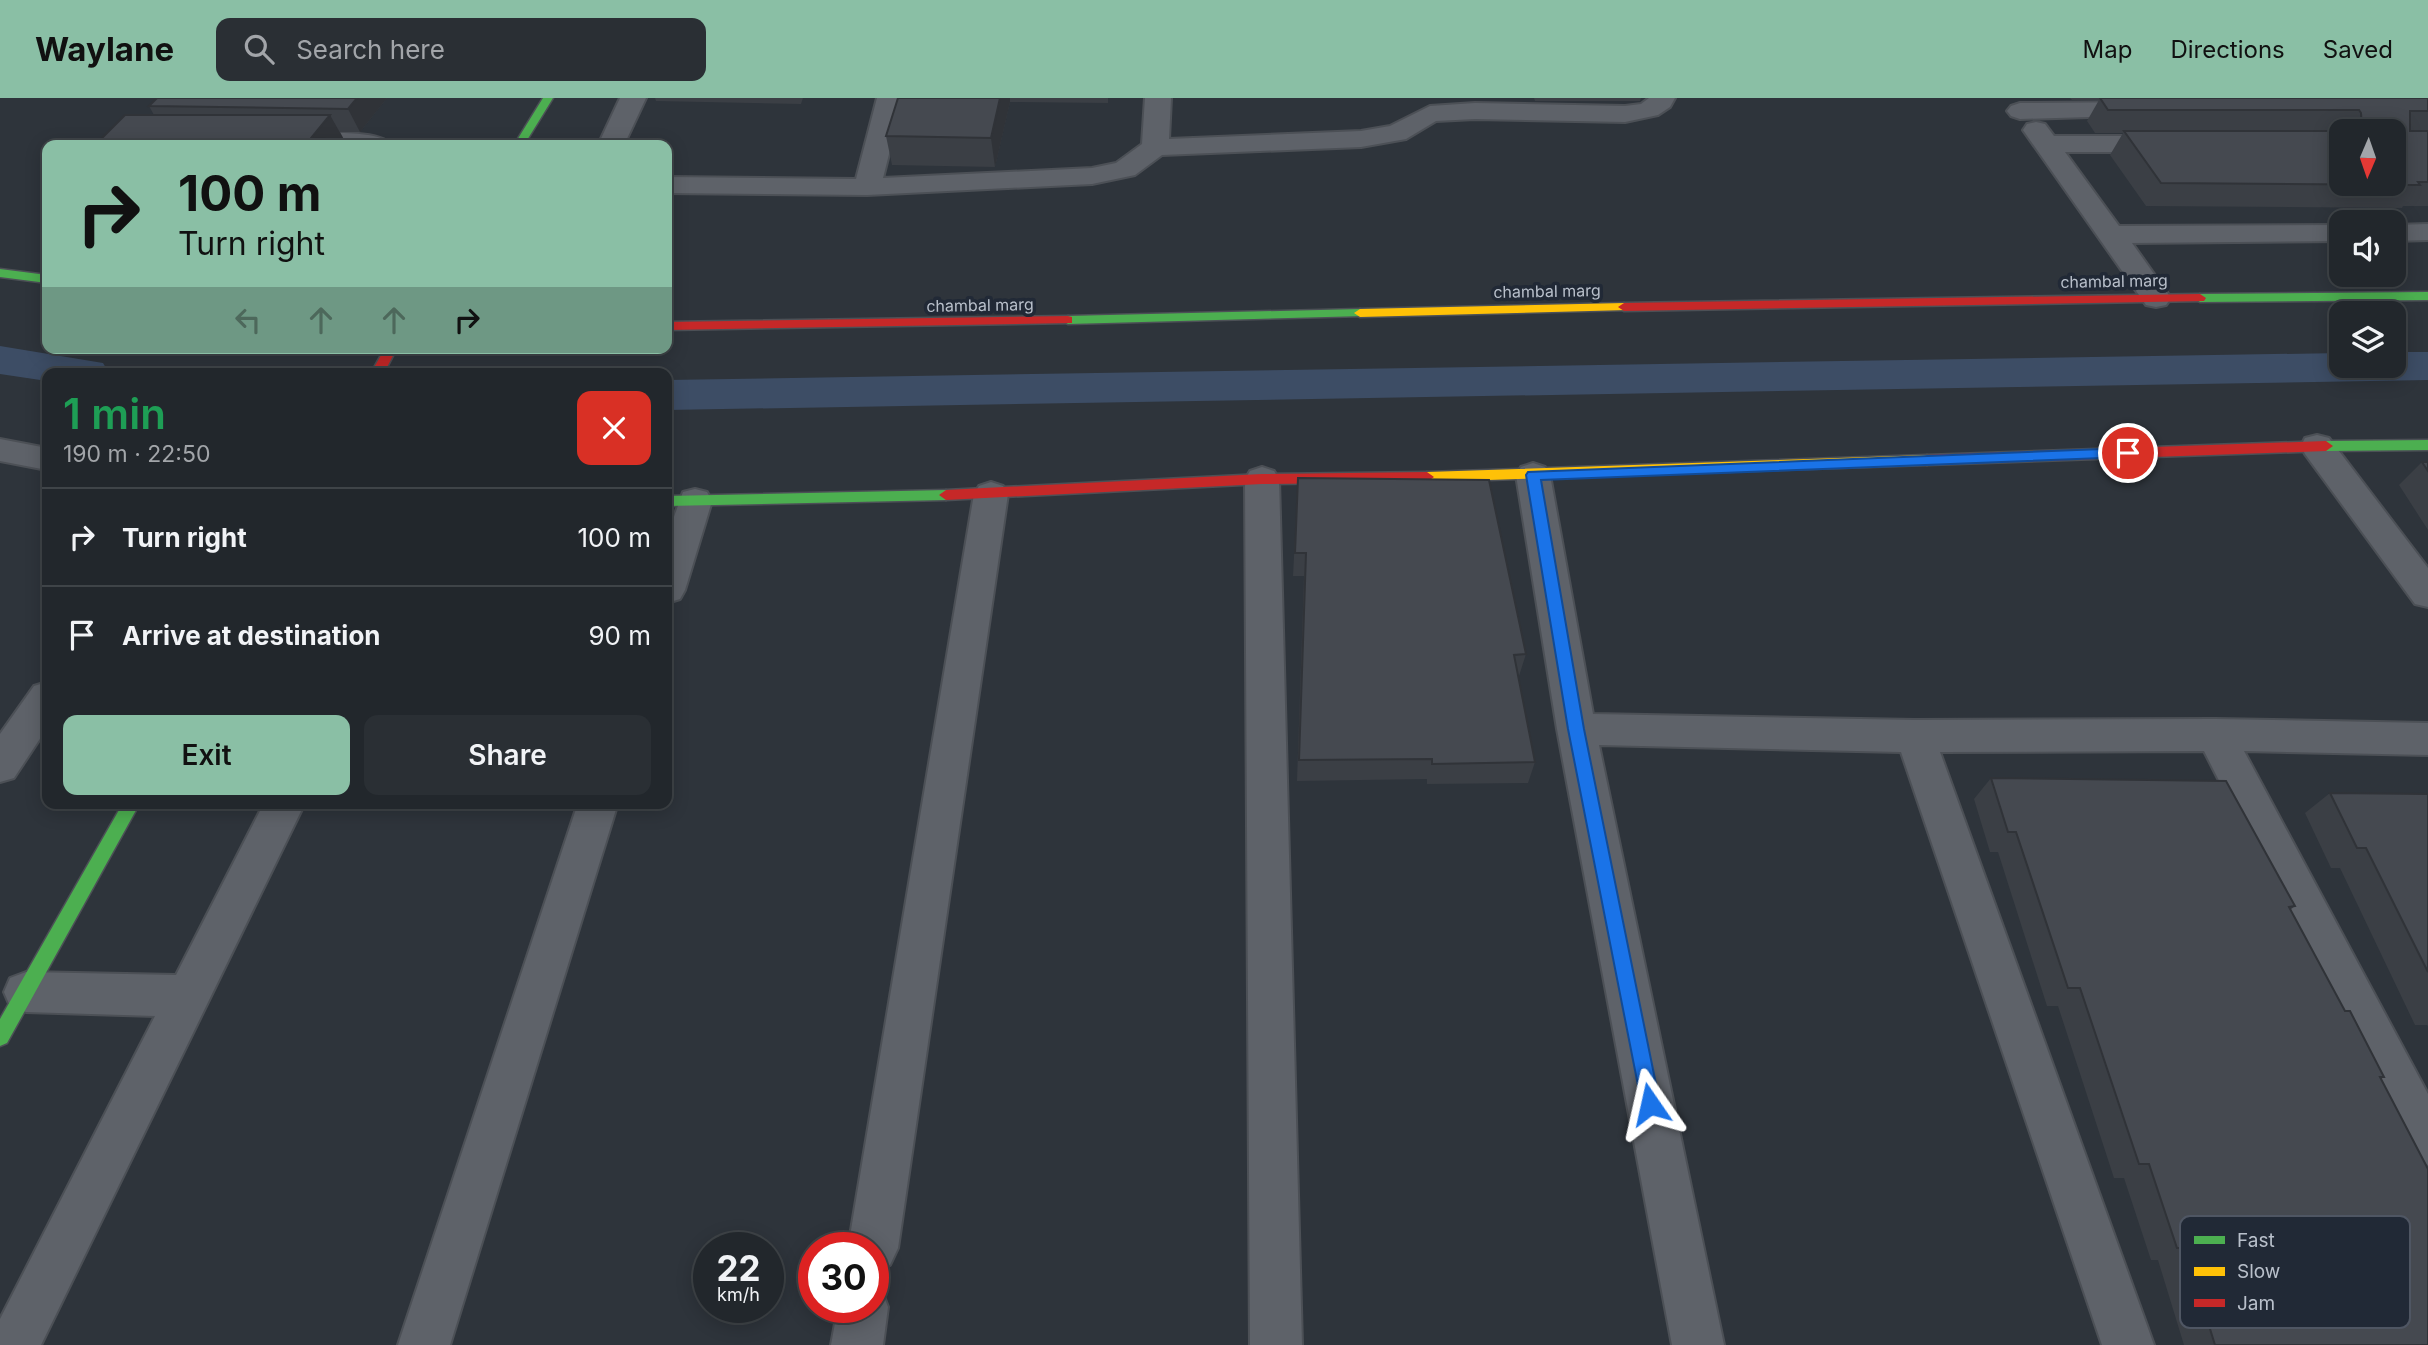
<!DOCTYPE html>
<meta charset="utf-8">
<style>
body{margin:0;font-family:Inter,sans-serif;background:#2a2f34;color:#f1f3f6;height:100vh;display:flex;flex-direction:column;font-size:26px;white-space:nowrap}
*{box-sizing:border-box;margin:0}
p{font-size:23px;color:#a2a5a9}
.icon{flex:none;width:38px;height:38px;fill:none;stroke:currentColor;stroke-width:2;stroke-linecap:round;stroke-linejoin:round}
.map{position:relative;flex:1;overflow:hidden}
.details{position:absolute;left:42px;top:270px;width:630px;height:441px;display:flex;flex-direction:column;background:#22272c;border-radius:14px;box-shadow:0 4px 18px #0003,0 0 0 2px #3f4448}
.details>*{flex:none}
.banner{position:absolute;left:42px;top:42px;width:630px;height:214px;border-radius:14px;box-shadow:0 4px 18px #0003,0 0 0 2px #3f4448;background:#8abfa5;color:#111;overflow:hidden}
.needle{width:46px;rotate:182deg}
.tools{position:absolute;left:2329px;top:21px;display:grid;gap:14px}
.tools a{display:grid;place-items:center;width:77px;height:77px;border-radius:14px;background:#22272c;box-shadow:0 4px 18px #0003,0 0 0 2px #3f4448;font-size:35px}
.speed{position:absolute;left:693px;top:1134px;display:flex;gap:14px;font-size:35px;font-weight:700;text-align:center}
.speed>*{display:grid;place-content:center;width:91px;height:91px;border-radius:50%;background:#22272c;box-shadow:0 4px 18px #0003,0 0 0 2px #3f4448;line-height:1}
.speed small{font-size:18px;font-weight:400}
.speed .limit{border:10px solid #d22;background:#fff;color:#111}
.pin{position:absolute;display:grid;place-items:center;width:60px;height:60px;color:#fff;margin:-30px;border:4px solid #fff;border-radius:50%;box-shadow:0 2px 7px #0007}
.me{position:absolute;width:77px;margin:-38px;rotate:349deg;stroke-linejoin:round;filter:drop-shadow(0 0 5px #0008)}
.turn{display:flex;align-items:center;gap:24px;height:147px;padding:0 21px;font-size:32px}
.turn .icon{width:91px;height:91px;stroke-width:2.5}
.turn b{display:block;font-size:49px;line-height:60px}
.lanes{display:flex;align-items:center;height:66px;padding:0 21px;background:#0003;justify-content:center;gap:35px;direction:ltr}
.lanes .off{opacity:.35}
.round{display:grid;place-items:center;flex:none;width:74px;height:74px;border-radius:14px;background:#2a2f34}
.head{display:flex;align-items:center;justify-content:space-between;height:119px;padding:0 21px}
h1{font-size:42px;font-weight:600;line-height:52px;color:#1e9e55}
.button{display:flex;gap:14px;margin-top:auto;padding:14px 21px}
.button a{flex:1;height:80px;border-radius:14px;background:#8abfa5;color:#111;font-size:28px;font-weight:600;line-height:80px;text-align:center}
.button a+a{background:#2a2f34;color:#f1f3f6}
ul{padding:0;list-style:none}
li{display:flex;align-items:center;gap:21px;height:98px;padding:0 21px;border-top:2px solid #3f4448}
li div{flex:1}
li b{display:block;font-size:26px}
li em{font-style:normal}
header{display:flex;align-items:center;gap:42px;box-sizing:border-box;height:98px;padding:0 35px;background:#8abfa5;color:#111}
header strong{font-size:33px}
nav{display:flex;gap:38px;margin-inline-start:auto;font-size:24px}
.search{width:490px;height:63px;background:#2a2f34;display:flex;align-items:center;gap:18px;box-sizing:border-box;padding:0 24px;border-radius:14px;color:#a2a5a9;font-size:26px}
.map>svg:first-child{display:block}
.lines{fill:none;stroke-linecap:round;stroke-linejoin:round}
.canal{fill:#3d4d65;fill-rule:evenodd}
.street-casing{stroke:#4c5056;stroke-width:4}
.fast-casing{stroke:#4c5056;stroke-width:3}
.slow-casing{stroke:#4c5056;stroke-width:3}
.jam-casing{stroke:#4c5056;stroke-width:3}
.street{fill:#5e6269;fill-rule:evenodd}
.fast{fill:#4caf50;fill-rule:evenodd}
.slow{fill:#ffc107;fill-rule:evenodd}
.jam{fill:#c62828;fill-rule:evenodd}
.wall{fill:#3b3f45}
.shaded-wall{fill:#303338}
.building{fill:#454950;stroke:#303338;stroke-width:2}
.route{fill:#1a73e8;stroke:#114b97;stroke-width:2}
.labels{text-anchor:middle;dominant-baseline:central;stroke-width:7;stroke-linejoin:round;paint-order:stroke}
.far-street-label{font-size:16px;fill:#b9c0cb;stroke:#212936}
.key{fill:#212936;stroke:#4f5663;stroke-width:2}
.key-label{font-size:19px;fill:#b9c0cb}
</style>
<header>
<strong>Waylane</strong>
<div class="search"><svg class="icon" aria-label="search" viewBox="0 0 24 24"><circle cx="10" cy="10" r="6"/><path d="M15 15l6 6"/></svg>Search here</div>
<nav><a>Map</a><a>Directions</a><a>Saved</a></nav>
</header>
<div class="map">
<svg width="2428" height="1247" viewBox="0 0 2428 1247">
<rect width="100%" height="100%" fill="#2e343b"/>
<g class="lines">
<path class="canal" d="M0 248 103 265 109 275H47V283L0 276Z
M2394 254H2428V282L667 312V282L2342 255V268H2394Z"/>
<defs>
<path id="street" d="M620 0H646L624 47H598Z
M877 0H903L883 80 1092 70 1116 65 1142 46 1145 0H1171L1169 41 1361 33 1390 28 1430 8 1475 5 1625 8 1641 6 1649 0H1675L1670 9 1658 17 1625 24 1475 21 1436 23 1406 41 1361 49 1162 57 1135 77 1092 86 867 97 667 95V79L856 81Z
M2146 4 2155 7 2159 12 2155 17 2020 21 2011 18 2007 13 2011 8 2020 5Z
M2036 24 2045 26 2054 38H2168L2177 40 2181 46 2177 52 2168 54H2065L2119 128 2342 127V143L2132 145 2171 200 2166 207 2156 209 2146 207 2023 32 2027 26Z
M293 36C314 36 380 30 391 47H282L280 44 284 38Z
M2428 126V142L2394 143V127Z
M2317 337 2329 340 2428 470V509L2415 506 2305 356 2301 348 2305 340Z
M0 341 47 350V372L0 363Z
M1533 365 1545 369 1550 377 1593 616 1915 622 2215 621 2428 625V657L2244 653 2428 996V1067L2411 1061 2204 653 1940 654 2154 1247H2102L1901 654 1599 647 1724 1247H1672L1557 631 1516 377 1521 369Z
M1262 369 1274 373 1279 381 1302 1247H1250L1245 381 1250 373Z
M991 384 1003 388 1008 396 898 1150 890 1167 873 1175V1150H848L974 396 979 388Z
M695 391 707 394 712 403 685 492 680 501 667 505V438L683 394Z
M47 584V630L14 680 0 684V636L34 588Z
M264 705H305L41 1247H0V1221L155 918 26 914 10 908 4 894 10 880 26 874 176 877Z
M578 705H618L450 1247H398Z
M873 1188 881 1191 888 1209 883 1247H831L838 1209H873Z"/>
<path id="fast" d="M543 0H553L524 47H514Z
M0 171 47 177V185L0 179Z
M2428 194V202L2200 204 2194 200 2200 196Z
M1360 211 1366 215 1364 218 1068 226 1062 222 1068 218Z
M2428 342V352L2326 353 2319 348 2326 343Z
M946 392 953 397 946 402 667 408V398Z
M123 705H140L7 945 0 948V921Z"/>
<path id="slow" d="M1624 205 1630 209 1628 212 1360 219 1354 215 1360 211Z
M1927 357 1934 362 1927 367 1427 384 1420 379 1427 374Z"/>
<path id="jam" d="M2200 196 2206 200 2204 203 1624 213 1618 209 1624 205Z
M1068 218 1072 219V225L667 232V224Z
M385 250H397L384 275H371Z
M2326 343 2333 348 2326 353 1927 367 1920 362 1927 357Z
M1427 374 1434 379 1427 384 1262 386 946 402 939 397 946 392 1262 376Z"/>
</defs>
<use href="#street" class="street-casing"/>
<use href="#fast" class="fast-casing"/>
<use href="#slow" class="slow-casing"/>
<use href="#jam" class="jam-casing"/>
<use href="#street" class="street"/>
<use href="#fast" class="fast"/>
<use href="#slow" class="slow"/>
<use href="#jam" class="jam"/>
</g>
<path class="wall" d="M387 0 360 34H340L347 47H95L154 17 149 8Z
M655 0H803L801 6 656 3Z
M898 0H1108V5L1010 4 995 69 892 67 886 38Z
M1534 0H1641L1640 3H1535Z
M2070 0H2428V108H2403L2402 110 2146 108 2110 57 2123 35H2095L2087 23 2099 2H2072Z
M2422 364H2428V432L2399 387Z
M1298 380 1526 556 1519 578H1518L1535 664 1528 685 1427 686V681L1297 683 1304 478H1293Z
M1991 680 2295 808 2290 812 2345 913 2384 979 2381 981 2428 1247H2184L2158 1162H2151L2124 1080H2114L2058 908H2047L1998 754H1990L1974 701Z
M2330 695 2428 696V928L2427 927H2415L2340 770H2331L2305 715Z"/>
<path class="shaded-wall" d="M357 0H387L360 34 348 11Z
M1000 0H1010V4L995 69 991 40Z
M330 17 347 47H315L311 40Z"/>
<path class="building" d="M157 0H357L348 11 149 8Z
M898 0H1000L991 40 886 38Z
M2100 0H2428V13H2410V33H2428V84H2418L2420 87 2161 85 2124 33H2342V86H2394V33H2359L2362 31 2361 15 2359 12H2108Z
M125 17H330L311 40 328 41 322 47H95Z
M2422 364H2428V373Z
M1298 380 1489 382 1526 556 1514 557 1535 664 1432 666V661L1299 662 1306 455H1295Z
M1991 680 2226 683 2295 808 2289 809 2345 913H2350L2384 979H2380L2428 1071V1247H2215L2185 1150H2177L2149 1066H2139L2080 890H2068L2016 734H2008Z
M2330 695 2428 696V874L2366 750H2357Z"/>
<path class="route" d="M2128 350 2135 355 2128 359 1541 382 1584 631 1660 1006 1657 1013 1650 1015 1643 1013 1568 631 1526 377 1528 374Z"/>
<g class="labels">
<g class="far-street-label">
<text transform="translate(2114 183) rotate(-1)">chambal marg</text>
<text transform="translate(1547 193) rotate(-1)">chambal marg</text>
<text transform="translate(980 207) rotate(-1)">chambal marg</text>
</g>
</g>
<rect x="2180" y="1118" width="230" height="112" rx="10" class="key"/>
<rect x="2194" y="1138" width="31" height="8" fill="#4caf50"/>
<rect x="2194" y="1169" width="31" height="9" fill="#ffc107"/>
<rect x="2194" y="1201" width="31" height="8" fill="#c62828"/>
<g class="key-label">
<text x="2237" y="1149">Fast</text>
<text x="2237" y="1180">Slow</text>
<text x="2237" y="1212">Jam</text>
</g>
</svg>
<div class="tools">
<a><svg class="needle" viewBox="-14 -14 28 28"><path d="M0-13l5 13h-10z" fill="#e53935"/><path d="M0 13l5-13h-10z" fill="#a2a5a9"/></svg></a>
<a><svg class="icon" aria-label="sound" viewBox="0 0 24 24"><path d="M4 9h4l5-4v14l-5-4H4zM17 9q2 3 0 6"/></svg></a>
<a><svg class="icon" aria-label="layers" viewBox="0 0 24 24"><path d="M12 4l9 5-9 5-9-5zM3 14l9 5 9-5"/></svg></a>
</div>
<div class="speed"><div>22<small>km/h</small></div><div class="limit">30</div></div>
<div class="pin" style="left:2128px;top:355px;background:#d93025"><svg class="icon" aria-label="arrive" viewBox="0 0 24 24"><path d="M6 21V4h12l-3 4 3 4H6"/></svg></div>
<svg class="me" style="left:1650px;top:1006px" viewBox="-20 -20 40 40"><path d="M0-17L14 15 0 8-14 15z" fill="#1a73e8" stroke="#fff" stroke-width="4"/></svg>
<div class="banner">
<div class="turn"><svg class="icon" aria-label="right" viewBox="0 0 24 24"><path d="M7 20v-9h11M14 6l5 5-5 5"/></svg><div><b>100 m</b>Turn right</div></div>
<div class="lanes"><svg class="icon off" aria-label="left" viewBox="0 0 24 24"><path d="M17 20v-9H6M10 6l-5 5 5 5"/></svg><svg class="icon off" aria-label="ahead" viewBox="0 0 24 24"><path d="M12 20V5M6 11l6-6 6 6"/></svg><svg class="icon off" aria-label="ahead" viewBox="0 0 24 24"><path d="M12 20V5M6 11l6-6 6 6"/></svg><svg class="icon" aria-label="right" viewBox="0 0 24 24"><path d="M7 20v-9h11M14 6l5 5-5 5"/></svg></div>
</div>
<section class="details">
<div class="head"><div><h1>1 min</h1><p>190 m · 22:50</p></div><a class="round" style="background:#d93025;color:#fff"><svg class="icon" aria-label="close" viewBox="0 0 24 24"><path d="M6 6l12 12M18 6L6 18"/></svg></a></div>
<ul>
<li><svg class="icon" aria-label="right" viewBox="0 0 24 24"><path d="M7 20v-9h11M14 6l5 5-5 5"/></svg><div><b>Turn right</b></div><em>100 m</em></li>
<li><svg class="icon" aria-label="arrive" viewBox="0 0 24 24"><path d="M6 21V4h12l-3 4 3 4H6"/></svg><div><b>Arrive at destination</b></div><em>90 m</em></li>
</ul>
<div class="button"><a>Exit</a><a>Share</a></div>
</section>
</div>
